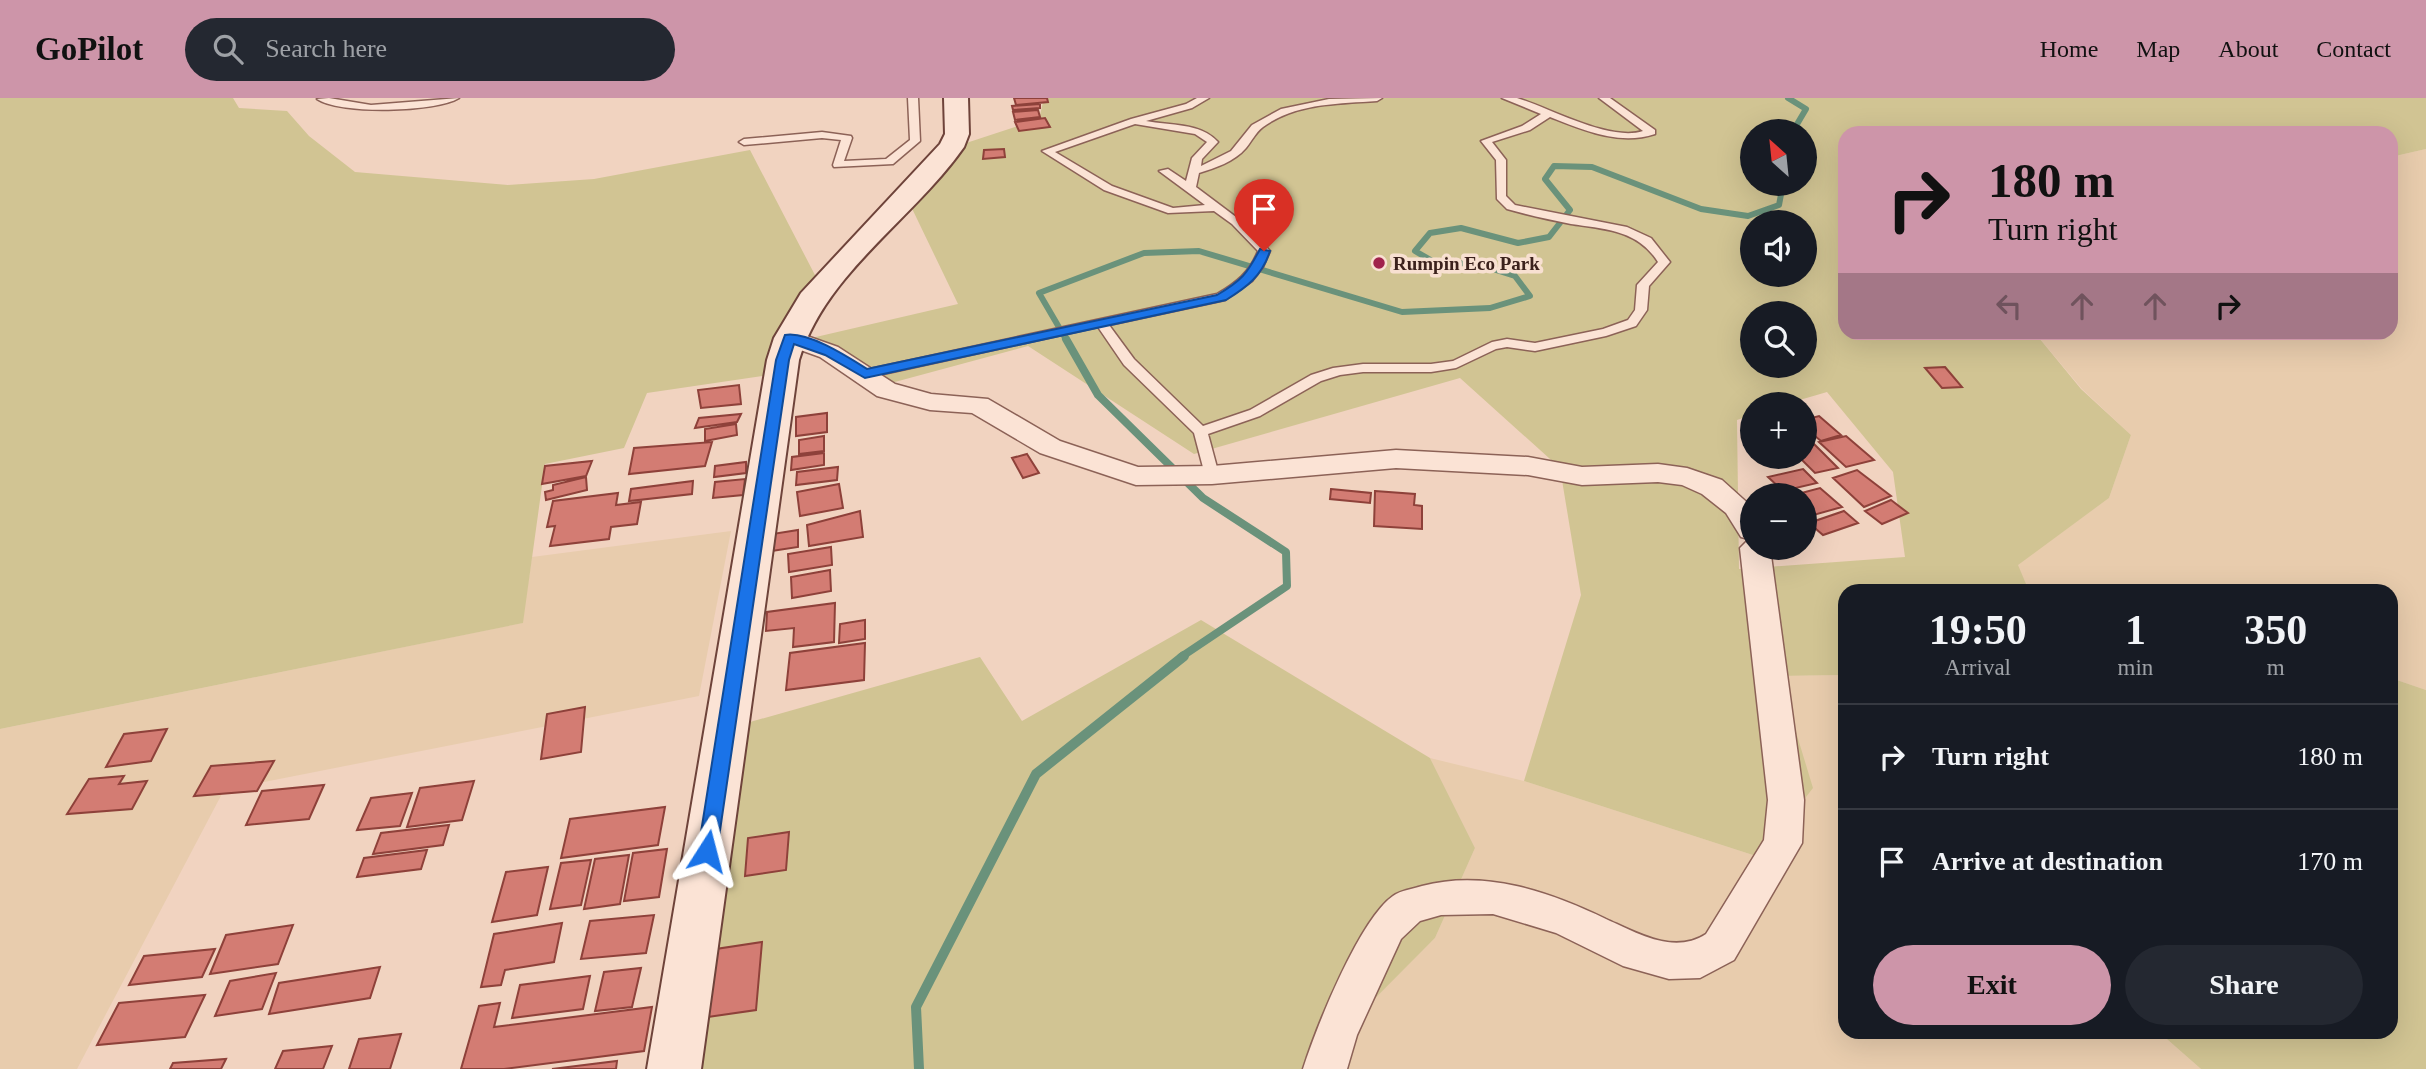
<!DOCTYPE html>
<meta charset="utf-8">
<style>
body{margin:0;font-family:Georgia,serif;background:#242831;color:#f1f3f6;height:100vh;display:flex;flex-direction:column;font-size:26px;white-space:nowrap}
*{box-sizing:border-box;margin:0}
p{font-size:23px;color:#9ea1a6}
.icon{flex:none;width:38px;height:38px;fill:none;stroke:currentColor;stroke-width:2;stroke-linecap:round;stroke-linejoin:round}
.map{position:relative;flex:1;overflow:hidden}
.panel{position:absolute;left:1838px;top:486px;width:560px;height:455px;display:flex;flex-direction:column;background:#171b24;border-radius:21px;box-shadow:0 7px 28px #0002}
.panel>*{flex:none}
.guide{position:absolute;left:1838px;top:28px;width:560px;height:214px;border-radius:21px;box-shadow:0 7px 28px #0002;background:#cd95a9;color:#111;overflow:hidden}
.needle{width:46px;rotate:333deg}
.fabs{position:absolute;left:1740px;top:21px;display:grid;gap:14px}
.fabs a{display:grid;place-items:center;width:77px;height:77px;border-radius:50%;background:#171b24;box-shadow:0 7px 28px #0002;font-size:35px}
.pin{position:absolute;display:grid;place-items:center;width:60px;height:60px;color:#fff;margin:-72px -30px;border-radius:50% 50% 50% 0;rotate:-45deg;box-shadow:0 0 7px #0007}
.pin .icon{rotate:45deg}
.me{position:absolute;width:77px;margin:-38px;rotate:9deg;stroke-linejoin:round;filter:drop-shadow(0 0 5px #0008)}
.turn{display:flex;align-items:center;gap:24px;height:147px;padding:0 35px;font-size:32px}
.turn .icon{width:91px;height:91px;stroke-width:2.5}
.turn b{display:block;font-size:49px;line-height:60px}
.lanes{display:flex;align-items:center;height:66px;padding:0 35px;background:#0003;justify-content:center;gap:35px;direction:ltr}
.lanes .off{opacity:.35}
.eta{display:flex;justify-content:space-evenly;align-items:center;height:119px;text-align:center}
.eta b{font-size:42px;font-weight:800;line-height:49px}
.action{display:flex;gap:14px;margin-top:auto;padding:14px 35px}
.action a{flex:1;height:80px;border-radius:42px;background:#cd95a9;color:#111;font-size:28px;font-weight:800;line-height:80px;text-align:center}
.action a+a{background:#242831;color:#f1f3f6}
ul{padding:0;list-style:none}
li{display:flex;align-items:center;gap:21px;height:105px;padding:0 35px;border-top:2px solid #363941}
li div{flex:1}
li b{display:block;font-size:26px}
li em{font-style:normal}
header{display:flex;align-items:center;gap:42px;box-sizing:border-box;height:98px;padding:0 35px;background:#cd95a9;color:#111}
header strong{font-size:33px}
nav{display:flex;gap:38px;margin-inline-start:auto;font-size:24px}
.search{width:490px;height:63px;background:#242831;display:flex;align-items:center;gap:18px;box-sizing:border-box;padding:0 24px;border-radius:38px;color:#9ea1a6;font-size:26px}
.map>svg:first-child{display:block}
.farmland{fill:#e8ccad}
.green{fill:#d1c493;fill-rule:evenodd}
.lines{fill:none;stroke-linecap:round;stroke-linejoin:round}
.stream-far2{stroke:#6a927b;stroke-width:6}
.stream-far1{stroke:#6a927b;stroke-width:8}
.stream{stroke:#6a927b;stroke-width:10}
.building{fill:#d37c73;stroke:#8e413a;stroke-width:2}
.service-casing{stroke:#8c6257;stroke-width:3}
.minor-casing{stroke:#8c6257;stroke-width:3}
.secondary-casing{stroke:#6e433a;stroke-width:4}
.service{fill:#fbe3d5;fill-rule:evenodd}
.minor{fill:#fbe3d5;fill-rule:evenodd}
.secondary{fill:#fbe3d5;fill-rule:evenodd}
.route{fill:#1a73e8;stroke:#114b97;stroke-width:2}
.poi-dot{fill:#a0224b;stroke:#f8e0d1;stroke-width:2.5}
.labels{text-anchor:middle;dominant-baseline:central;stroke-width:7;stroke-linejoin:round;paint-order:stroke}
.far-poi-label{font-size:19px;font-weight:bold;fill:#3b211c;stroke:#f8e0d1;text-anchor:start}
</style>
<header>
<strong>GoPilot</strong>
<div class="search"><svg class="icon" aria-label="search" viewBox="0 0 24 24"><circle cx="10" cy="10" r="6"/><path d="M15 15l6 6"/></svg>Search here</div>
<nav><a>Home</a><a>Map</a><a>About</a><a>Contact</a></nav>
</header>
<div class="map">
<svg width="2426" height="971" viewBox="0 0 2426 971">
<rect width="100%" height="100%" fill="#f1d3c0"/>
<path class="farmland" d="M2426 51V592L2391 580 2390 494 2029 493 2017 467 2109 400 2131 337 2082 291 2035 235 2390 234 2391 59Z
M731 433 699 598 224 692 77 971H0V631L522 525 532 459Z
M1844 577V934L2160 935 2201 971H1305L1435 840 1475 750 1430 660 1524 683 1759 759 1779 578Z"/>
<path class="green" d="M0 0H233L239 10 287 13 309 38 355 74 508 87 594 81 750 52 816 179 790 245 958 206 905 96 957 48 1039 21 1044 0H2426V51L2391 59 2390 35H1844V234L2035 235 2081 291 2131 337 2109 400 2018 467 2029 493 1844 494V577L1779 578 1813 690 1759 759 1524 683 1581 497 1560 370 1460 280 1194 356 1028 248 880 288 789 245 776 276 647 295 624 350 545 366 523 525 0 631ZM1752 33H1804V86H1752ZM1752 124H1804V177H1752ZM1752 215H1804V268H1752ZM1827 294 1893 374 1905 459 1739 471 1737 322 1752 317V306H1786Z
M1201 522 1430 660 1475 750 1435 840 1305 971H681L736 628 980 559 1022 623Z
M2391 580 2426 592V971H2201L2160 935 2390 934Z"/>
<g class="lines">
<path class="stream-far2" d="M1788 0 1806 11 1793 33
M1067 243 1039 195 1144 155 1199 153 1402 214 1490 210 1530 198 1515 178 1477 166 1434 164 1415 153 1430 135 1461 130 1518 145 1549 139 1570 112 1545 81 1554 68 1592 69 1701 111 1748 118 1779 107 1783 86"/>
<path class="stream-far1" d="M1066 241 1098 297 1203 400 1286 454 1287 488 1181 559"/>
<path class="stream" d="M919 971 916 909 1036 676 1184 558"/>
</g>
<path class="building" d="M1014 0H1047L1048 4 1016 7Z
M1040 6V10L1013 12 1012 8Z
M1038 12 1040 19 1015 22 1013 14Z
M1045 20 1050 29 1019 33 1015 24Z
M1004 51 1005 59 983 61 984 52Z
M1945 269 1962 289 1942 290 1925 270Z
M739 287 741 306 701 310 698 292Z
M827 315V334L796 338V319Z
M741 316 737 324 695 330 699 320Z
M1819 318 1841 337 1821 343 1804 329V322Z
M736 326 737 337 705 343V331Z
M824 338V353L799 356V342Z
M1846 338 1874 362 1846 369 1819 344Z
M712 344 705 368 629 376 634 350Z
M1814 346 1838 370 1815 375 1799 359H1804V348Z
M824 355V367L791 372 792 359Z
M1027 356 1039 375 1023 380 1012 360Z
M592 363 586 378 542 386 545 368Z
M746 364V375L714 379 715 368Z
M838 369 837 382 796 387 797 374Z
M1803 371 1817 385 1783 393 1768 379Z
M1857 372 1891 398 1864 409 1833 380Z
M586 379 587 392 546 402 545 394 553 392V387Z
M745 381 743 397 713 400 715 384Z
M693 383 692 396 629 403 631 391Z
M839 386 843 410 800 418 797 394Z
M1820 390 1842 409 1810 418 1804 413V397H1794Z
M1331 391 1371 395 1370 405 1330 401Z
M1375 393 1415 396 1414 407 1422 408V431L1374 428Z
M618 395 616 407 641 404 637 426 611 429 609 441 550 448 555 428 547 429 553 403Z
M1891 402 1908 415 1882 426 1865 413Z
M860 413 863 439 809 448 807 427Z
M1844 413 1858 425 1823 437 1809 425Z
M798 432V449L765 454 766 437Z
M831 449 832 467 789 474 788 456Z
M830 472 831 493 792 500 791 479Z
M835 505 834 544 793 549 794 530 766 533 767 514Z
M865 522V541L839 545 840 526Z
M865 545 864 582 786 592 790 555Z
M585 609 581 654 541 661 547 616Z
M167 631 151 663 106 669 124 636Z
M274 663 257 693 194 698 211 668Z
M124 678 119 686 147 683 132 711 67 716 89 681Z
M474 683 462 722 407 729 420 690Z
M324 687 309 721 246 727 262 693Z
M412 695 400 728 357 732 371 700Z
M665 709 658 747 561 760 570 721Z
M449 727 443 747 373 756 381 735Z
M789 734 786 772 745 778 748 740Z
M667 751 659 799 624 803 633 755Z
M427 752 421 771 357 779 364 760Z
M629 757 620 806 584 811 595 761Z
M591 762 581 807 550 811 561 765Z
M548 769 537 817 492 824 506 774Z
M654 817 646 855 581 861 590 823Z
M562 825 554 864 505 872 501 887 481 889 494 836Z
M293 827 278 866 210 876 226 837Z
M762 844 756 912 694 921 703 853Z
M215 851 202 879 129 887 144 858Z
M380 869 370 900 269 916 279 885Z
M641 870 632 909 595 913 604 874Z
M276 875 262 911 215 918 230 883Z
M590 878 583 911 512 920 520 887Z
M205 897 185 939 97 947 119 905Z
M500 905 494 929 652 909 644 953 504 971H461L479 908Z
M401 936 390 971H349L359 941Z
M332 948 323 971H275L283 953Z
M226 961 221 971H170L173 965Z
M617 963 616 971H552Z"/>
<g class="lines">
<defs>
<path id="service" d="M329 0 371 7 459 0C437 14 340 17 317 1Z
M908 0H918L920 43 893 66 834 69 833 67 841 42 822 40 744 47 739 44 744 41 822 34 851 38 852 40 844 63 886 61 910 42Z
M1197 0H1209L1192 10 1146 23C1170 28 1200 24 1218 44L1202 61 1201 68 1231 53 1252 27 1281 11 1329 1 1382 0 1377 3C1337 6 1296 5 1263 29 1255 35 1252 43 1246 50 1234 64 1215 70 1199 75L1196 89 1240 122 1270 153 1263 169 1252 183 1225 202 1109 227 1134 261 1203 328 1250 312 1311 277 1333 270 1363 266H1431L1453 263 1492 244 1507 241 1535 245 1603 231 1628 222 1635 212 1637 187 1658 164C1638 132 1605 131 1571 126 1550 122 1528 117 1507 111L1497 101 1496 62 1481 43 1522 28 1541 16 1502 0H1517C1550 10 1610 44 1643 33L1599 0H1610L1655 32V36C1619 48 1583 32 1550 19L1530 32 1492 44 1506 62V98L1515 107 1627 129 1651 140 1670 164 1649 188 1647 212 1636 228 1606 238 1535 253 1507 249 1496 251 1456 270 1431 274H1363L1340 277 1321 283 1260 318 1208 336 1219 377 1212 382 1205 377 1194 335 1124 267 1098 229 865 280 860 279 858 276 865 272 1217 196C1236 185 1250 174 1258 153L1232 126 1214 113 1168 115 1104 92 1042 53 1131 21 1186 6ZM1135 26 1195 36 1207 44 1192 60 1186 83 1168 71 1159 73 1205 107 1173 110 1112 88 1055 54Z"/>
<path id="minor" d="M790 232 838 249 895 286 931 296 988 301 1060 343 1138 369 1212 368 1396 352 1528 359 1582 369 1658 366 1687 370 1722 382 1752 409V450H1770L1804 702 1802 745 1734 862 1700 880 1669 881 1623 868 1556 835 1493 816 1441 817 1420 823 1401 841 1357 937 1347 971H1303C1316 930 1359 822 1393 798 1401 792 1413 791 1422 788 1485 771 1550 794 1606 821 1637 835 1674 857 1706 836L1764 742 1768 702 1740 450 1749 441 1741 439 1726 415 1702 396 1682 387 1658 384 1582 387 1528 377 1396 370 1212 386 1136 387 1040 355 972 315 930 312 877 298 820 259 781 245 777 240 781 235Z"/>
<path id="secondary" d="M944 0H968L969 36 964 49C913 122 826 174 799 262L701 971H647L767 262 774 240 801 195 940 46 945 36Z"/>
</defs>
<use href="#service" class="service-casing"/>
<use href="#minor" class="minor-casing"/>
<use href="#secondary" class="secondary-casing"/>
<use href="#service" class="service"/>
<use href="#minor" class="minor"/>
<use href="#secondary" class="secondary"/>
</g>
<path class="route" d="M1260 151 1270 153C1262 178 1247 189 1226 202L865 280 825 257 794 246 789 262 717 753 714 759H701L698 753 776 262 785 237C808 233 848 259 867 271L1217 197C1242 182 1247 176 1260 151Z"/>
<circle class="poi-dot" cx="1379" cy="165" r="7"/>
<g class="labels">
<g class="far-poi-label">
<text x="1393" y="165">Rumpin Eco Park</text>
</g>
</g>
</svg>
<div class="fabs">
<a><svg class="needle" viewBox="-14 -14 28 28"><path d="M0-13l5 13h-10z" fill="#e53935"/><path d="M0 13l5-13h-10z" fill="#9ea1a6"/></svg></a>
<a><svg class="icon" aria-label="sound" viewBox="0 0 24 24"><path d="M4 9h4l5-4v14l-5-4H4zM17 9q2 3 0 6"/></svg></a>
<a><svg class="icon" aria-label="search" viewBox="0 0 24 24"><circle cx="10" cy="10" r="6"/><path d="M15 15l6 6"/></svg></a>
<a>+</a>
<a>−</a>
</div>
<div class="pin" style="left:1264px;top:153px;background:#d93025"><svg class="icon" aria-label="arrive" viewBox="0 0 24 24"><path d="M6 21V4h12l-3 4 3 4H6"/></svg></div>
<svg class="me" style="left:707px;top:753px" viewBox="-20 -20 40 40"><path d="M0-17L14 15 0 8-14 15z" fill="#1a73e8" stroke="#fff" stroke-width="4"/></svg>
<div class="guide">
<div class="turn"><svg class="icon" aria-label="right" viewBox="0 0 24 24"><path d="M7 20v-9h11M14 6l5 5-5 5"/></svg><div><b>180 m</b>Turn right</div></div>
<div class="lanes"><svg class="icon off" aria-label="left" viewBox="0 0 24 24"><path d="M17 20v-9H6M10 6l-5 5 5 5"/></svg><svg class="icon off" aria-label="ahead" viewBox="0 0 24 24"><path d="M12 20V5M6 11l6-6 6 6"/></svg><svg class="icon off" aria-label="ahead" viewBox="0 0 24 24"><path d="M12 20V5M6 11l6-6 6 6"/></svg><svg class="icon" aria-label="right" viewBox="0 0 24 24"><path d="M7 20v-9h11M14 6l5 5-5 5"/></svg></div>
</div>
<section class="panel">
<div class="eta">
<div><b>19:50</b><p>Arrival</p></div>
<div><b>1</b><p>min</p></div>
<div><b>350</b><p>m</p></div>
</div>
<ul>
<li><svg class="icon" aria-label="right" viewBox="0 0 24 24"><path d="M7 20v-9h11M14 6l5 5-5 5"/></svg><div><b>Turn right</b></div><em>180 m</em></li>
<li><svg class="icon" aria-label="arrive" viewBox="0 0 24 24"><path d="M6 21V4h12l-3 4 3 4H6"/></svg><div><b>Arrive at destination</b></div><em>170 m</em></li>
</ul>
<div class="action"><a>Exit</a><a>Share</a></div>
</section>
</div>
